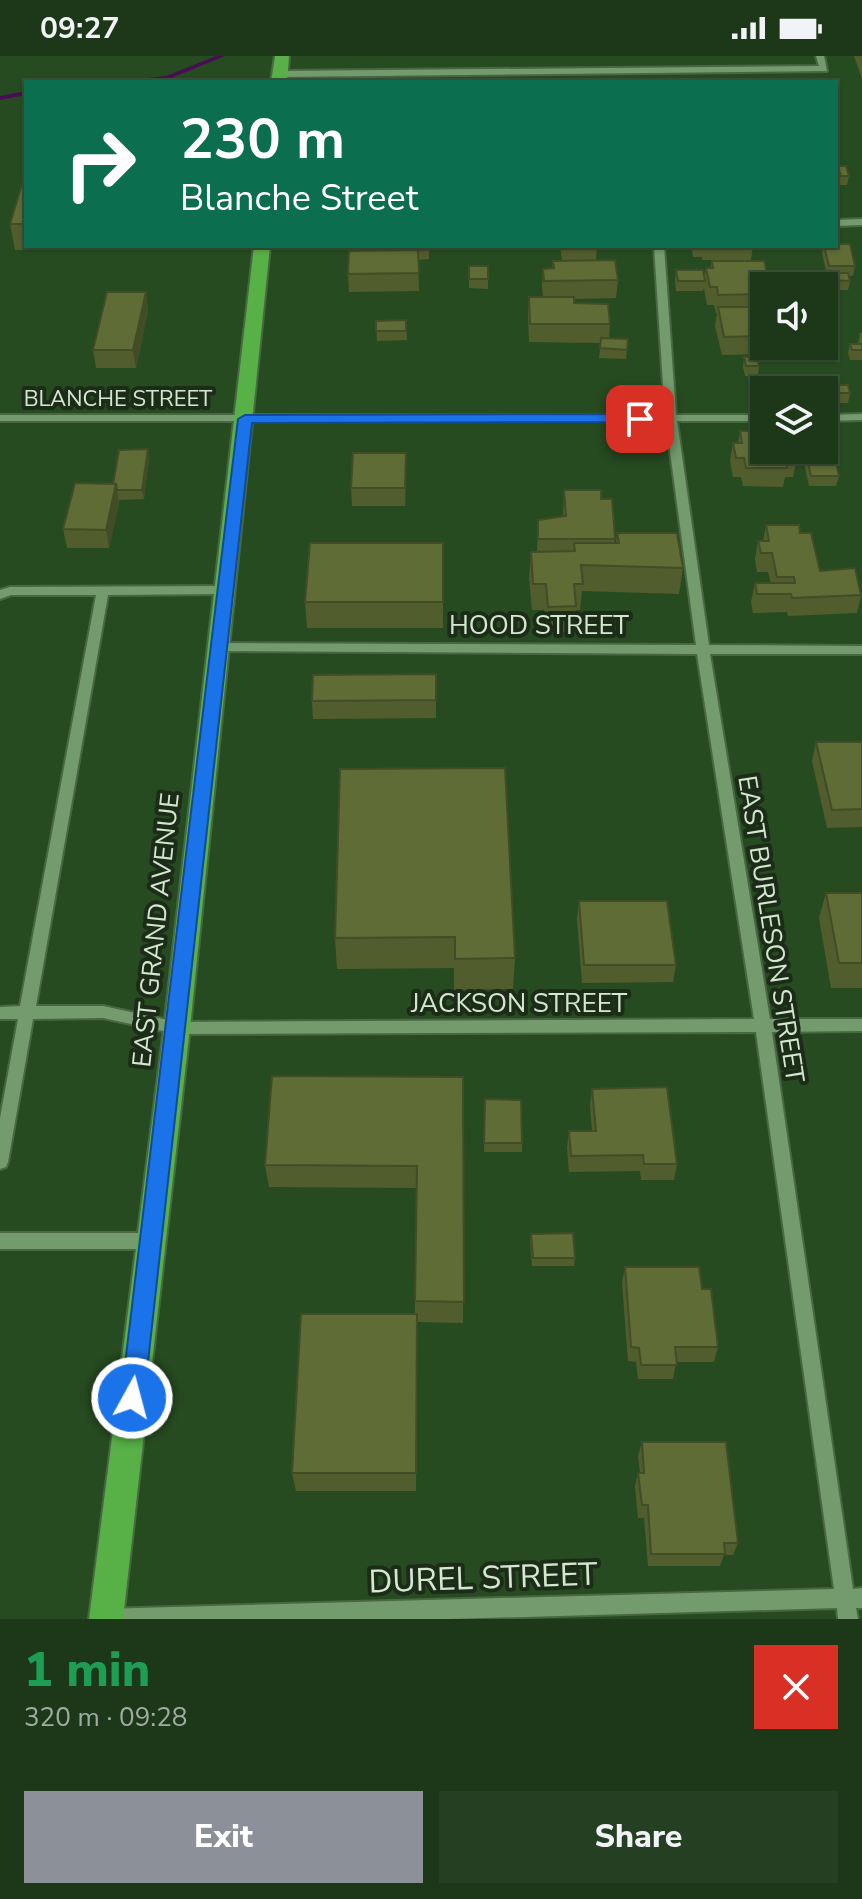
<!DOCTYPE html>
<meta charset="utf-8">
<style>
body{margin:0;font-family:"Nunito Sans",sans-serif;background:#253f22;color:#f1f3f6;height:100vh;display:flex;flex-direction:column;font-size:30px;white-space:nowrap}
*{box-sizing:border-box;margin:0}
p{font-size:26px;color:#a0aca2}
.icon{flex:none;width:44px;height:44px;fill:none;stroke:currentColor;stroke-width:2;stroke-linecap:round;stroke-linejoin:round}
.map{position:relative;height:1563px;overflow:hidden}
.drawer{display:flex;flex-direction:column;background:#1d3819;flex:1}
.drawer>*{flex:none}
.guide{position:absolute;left:24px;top:24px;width:814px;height:168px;border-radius:0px;box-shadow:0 2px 6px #0004,0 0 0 2px #3b5238;background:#0b6e4f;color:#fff;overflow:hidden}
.buttons{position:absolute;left:750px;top:216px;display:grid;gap:16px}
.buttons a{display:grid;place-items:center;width:88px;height:88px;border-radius:0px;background:#1d3819;box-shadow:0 2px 6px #0004,0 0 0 2px #3b5238;font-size:40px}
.pin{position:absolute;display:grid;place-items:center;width:68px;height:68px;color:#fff;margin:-34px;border-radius:16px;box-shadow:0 4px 12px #0006}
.me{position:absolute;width:88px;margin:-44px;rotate:7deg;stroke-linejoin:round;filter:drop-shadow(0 0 6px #0008)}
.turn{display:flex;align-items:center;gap:28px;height:168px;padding:0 24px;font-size:36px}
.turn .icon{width:104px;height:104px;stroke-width:2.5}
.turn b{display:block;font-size:56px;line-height:68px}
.round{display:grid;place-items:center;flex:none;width:84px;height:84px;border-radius:0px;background:#253f22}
.summary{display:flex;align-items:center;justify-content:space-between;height:136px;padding:0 24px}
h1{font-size:48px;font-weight:800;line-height:60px;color:#1e9e55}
.action{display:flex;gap:16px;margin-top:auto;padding:16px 24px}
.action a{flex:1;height:92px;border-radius:0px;background:#8c9099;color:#fff;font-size:32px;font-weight:800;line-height:92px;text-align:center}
.action a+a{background:#253f22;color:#f1f3f6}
.status{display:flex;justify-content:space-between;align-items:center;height:56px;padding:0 40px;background:#1d3819;direction:ltr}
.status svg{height:22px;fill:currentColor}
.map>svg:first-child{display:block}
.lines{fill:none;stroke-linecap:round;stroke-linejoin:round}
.stream{fill:#490d55;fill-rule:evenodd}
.minor-casing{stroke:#486742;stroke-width:4}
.highway-casing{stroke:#486742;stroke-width:4}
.minor{fill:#749b6d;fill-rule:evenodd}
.highway{fill:#57b147;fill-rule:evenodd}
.wall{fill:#525d2e}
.shaded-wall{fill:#424c26}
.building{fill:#5f6c36;stroke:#424c26;stroke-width:2}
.route{fill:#1a73e8;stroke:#114b97;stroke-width:2}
.labels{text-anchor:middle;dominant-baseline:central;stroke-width:8;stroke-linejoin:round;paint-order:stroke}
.far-street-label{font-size:22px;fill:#d3e8cf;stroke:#1c2c19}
.street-label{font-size:26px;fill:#d3e8cf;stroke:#1c2c19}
.near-street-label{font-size:32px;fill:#d3e8cf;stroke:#1c2c19}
</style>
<div class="status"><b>09:27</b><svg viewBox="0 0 49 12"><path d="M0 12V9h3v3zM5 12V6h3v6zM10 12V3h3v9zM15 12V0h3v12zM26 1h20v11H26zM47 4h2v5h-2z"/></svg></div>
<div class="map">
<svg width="862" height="1563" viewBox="0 0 862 1563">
<rect width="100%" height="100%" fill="#274b21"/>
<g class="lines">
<path class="stream" d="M216 0H225L169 23 127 26 130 24 166 20Z
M26 35V39L0 44V40Z"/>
<defs>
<path id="minor" d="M816 0H824L827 15 280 21 276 18 280 15 819 10Z
M862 163V169L836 170V164Z
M654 190H664L676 359H764V365H677L709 589 862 590V598H710L770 963H862V975L772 976 853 1533 862 1532V1552H856L858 1563H838L837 1552 451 1563H90L93 1556 100 1553 834 1533 756 976 177 978 103 962 33 963 8 1106 6 1111 0 1113V1062L18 963H0V951L20 950 96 539H11L0 543V534L10 531 223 530 229 534 223 538 108 539 36 950H103L177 966 754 963 697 598 217 595 211 591 217 587 696 589 666 365H0V359H665Z
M862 358V364L824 365V359Z
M0 1177H151L157 1180 159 1185 157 1190 151 1193H0Z"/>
<path id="highway" d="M275 0H289L287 26H271Z
M254 190H270L190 972 123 1563H89L164 972Z"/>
</defs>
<use href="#minor" class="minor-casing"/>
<use href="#highway" class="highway-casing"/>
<use href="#minor" class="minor"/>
<use href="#highway" class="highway"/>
</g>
<path class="wall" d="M854 0H862V23Z
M838 110 849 120 847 129H839L836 119Z
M26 115V190H112L111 194H15L10 168Z
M414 190 429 194V203L418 204 419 235 349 236 348 218 414 194Z
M560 190H597L596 204 618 224 616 242 574 243V247L610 268 609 282 628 283 626 303 599 302 601 287 529 286 528 259 529 241H543L542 231 543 213 552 212 553 205 562 204Z
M691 190H753L751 204H702V201H693Z
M823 190H836L855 210 853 220H849L850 225 848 234H830L828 226 829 219H827L822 197Z
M712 205 764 230V290H776V291H762L761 298 722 299 715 270 717 257H716L714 249H707L704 232 703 235H676L675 224 676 214 704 224 706 212H710Z
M469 210H488V233L469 232Z
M810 227H826L828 250 826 259H824V230H809Z
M146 236 148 255 136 312H96L93 294Z
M406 264 407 284 377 285 376 265Z
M860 277H862V304H850L848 297 850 288H858Z
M744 301 759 310 758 320H745L743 311Z
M831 329 850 337 848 347H831L829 339Z
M740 375 764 394H799L793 421H785L783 431 743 430 741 421H733L730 405 733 387H738Z
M805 394H824L839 420 836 430H809L803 402Z
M149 403 144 443 119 444V447L109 492H67L63 473 113 428Z
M406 415 405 450H352L351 432Z
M564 434 615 483 614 487H616L617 477 683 512 679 538 582 535 580 554H576L574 576 546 577 544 554H532L529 522 531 496H537L538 464 563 461Z
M766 469 800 477 820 515 861 539 857 557 788 560 787 556 753 557 751 546 755 527H771L768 516H757L755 503 758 485H763Z
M443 487V572H307L305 546Z
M436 618V662L313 663 312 645Z
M816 686H862V771L827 772 812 705Z
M340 713 515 902 513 933 454 934V912L337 913 335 882Z
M826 837H862V932H831L819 862Z
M579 845 676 909 673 926 582 927 577 863Z
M463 1021V1267L417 1266 416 1435H296L292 1417 415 1258 416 1132 269 1131 265 1109Z
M592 1033 677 1108 674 1124H641L640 1115 569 1116 567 1092 569 1075H592L590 1049Z
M485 1043 522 1087V1096H484Z
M531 1178 575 1202 574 1210H532L530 1186Z
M625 1211 702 1233 718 1291 714 1306H676L673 1323H638L636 1306 628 1305 622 1226Z
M642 1386 738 1487 733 1499H724L720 1510H648L644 1462H638L635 1430 638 1417H640L638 1400Z"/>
<path class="shaded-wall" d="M146 236 148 255 136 312 133 294Z
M148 393 149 403 144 443 142 434Z
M116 428 119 447 109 492 106 474Z"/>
<path class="building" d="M838 110H846L849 120H841Z
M26 115V168H10Z
M836 188H850L855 210H829L824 190H836Z
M414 190H428L429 194H415Z
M563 190H597V192H563Z
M418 194 419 217 348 218 349 195Z
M615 204 618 224 544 225 543 213 554 212 553 205Z
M712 205H764L768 220H781L783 230H764V238L718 239 717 231H710L706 212H713Z
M469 210H488V223H469Z
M676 214H703L705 225H678Z
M830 217H848L850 225 832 224Z
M810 227H826L828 250H824V230H810Z
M107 236H146L133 294H93Z
M529 241H574V247L608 248 610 268H530Z
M718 251H764V273H762L764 280 724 281Z
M406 264V275H376V265Z
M601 282 628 283 627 294 600 292Z
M850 288H862V294H852Z
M744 301H757L759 310H746Z
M831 329H848L850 337H833Z
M740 375H764V394H795L797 402H785L787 412H746L744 402H736L733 387H742Z
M824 392H833L839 420H811L805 394H824Z
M148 393 142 434H117L116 428H113L119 394Z
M353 397H406L405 432H351Z
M75 427 116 428 106 474 63 473Z
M564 434H601V443H612L615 483H538V464L566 460Z
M766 469H799L800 477H811L820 515 855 512 861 539 792 542 791 538H757L755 527H795L794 521H777L772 497H761L758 485H769Z
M617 477H677L683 512 581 509 583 528H574L576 550 548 551 546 528H533L531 496 575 495 574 487H619Z
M310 487H443V546H305Z
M436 618V644L312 645 313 619Z
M816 686H862V753L832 754Z
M505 712 515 902 455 903V881L335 882 340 713Z
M826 837H862V907H839Z
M579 845H667L676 909H584Z
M272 1020 463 1021 464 1246 415 1245 417 1110 265 1109Z
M667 1031 677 1108H644L643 1099 571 1100 569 1075H596L592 1033Z
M485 1043 521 1044 522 1087H484Z
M573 1177 575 1202H533L531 1178Z
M625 1211H699L702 1233H711L718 1291H675L677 1309H641L639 1292 631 1291Z
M301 1258H417L416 1417H292Z
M642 1386H726L738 1487H724L725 1498H651L648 1449H642L638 1417H644Z"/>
<path class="route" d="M640 358 645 360V366L252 367 144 1342 141 1350 132 1354 124 1350 121 1342 238 363 245 359Z"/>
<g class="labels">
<g class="far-street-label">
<text x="118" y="343">BLANCHE STREET</text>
</g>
<g class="street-label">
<text x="539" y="569">HOOD STREET</text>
<text transform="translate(771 873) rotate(81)">EAST BURLESON STREET</text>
<text transform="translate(156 874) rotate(-84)">EAST GRAND AVENUE</text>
<text x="519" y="947">JACKSON STREET</text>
</g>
<g class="near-street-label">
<text transform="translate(483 1522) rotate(-2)">DUREL STREET</text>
</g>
</g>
</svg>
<div class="buttons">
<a><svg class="icon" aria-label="sound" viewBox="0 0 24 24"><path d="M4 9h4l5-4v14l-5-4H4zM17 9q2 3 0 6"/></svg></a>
<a><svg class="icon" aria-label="layers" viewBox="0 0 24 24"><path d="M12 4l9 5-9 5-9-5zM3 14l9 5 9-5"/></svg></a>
</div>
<div class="pin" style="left:640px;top:363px;background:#d93025"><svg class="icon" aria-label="arrive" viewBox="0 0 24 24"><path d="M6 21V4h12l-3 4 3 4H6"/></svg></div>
<svg class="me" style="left:132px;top:1342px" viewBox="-20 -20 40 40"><circle r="17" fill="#1a73e8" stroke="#fff" stroke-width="3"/><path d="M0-11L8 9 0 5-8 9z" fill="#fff"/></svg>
<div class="guide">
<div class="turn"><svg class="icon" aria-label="right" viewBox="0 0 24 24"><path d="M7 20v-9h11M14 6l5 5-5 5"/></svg><div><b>230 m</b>Blanche Street</div></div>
</div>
</div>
<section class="drawer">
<div class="summary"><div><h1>1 min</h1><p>320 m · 09:28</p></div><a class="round" style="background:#d93025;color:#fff"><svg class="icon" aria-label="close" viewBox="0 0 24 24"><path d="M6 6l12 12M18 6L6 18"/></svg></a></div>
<div class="action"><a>Exit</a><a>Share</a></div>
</section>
